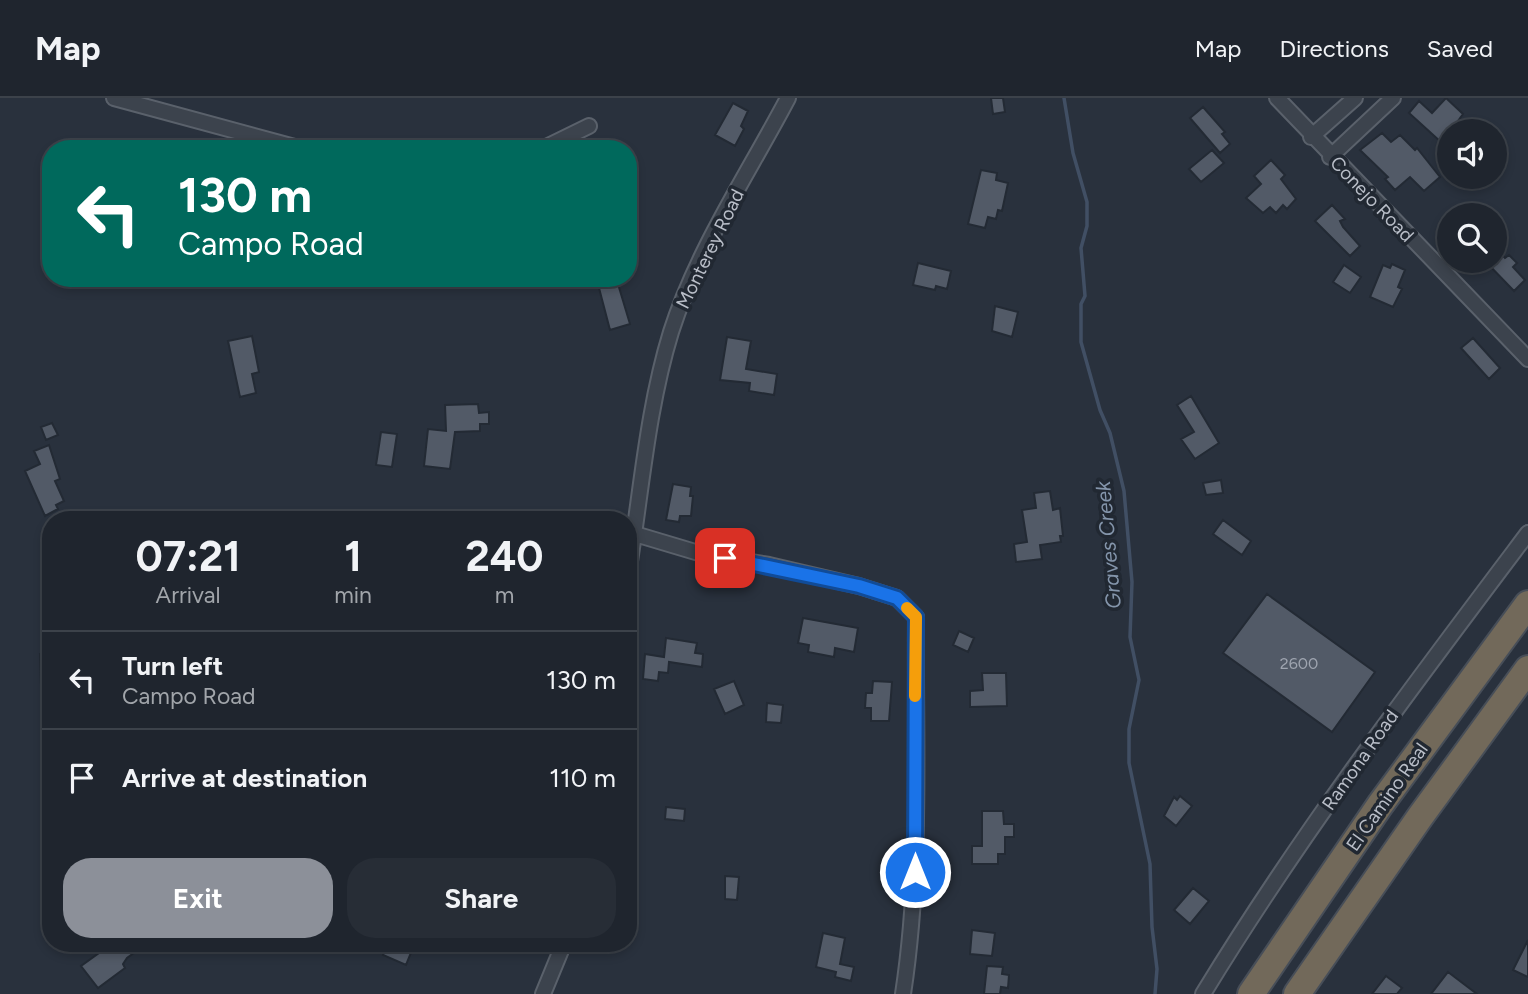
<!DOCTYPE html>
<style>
body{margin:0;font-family:Figtree,sans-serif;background:#272d36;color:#f1f3f6;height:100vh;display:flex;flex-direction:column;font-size:26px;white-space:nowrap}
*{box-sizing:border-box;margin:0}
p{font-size:23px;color:#a1a5aa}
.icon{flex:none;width:38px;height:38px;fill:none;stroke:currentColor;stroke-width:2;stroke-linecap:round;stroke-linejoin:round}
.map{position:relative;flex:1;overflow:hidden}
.sheet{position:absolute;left:42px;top:413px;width:595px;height:441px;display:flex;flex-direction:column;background:#1f252e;border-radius:28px;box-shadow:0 4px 10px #0003,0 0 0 2px #3c424a}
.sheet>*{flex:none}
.banner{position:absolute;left:42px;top:42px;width:595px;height:147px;border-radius:28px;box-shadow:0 4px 10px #0003,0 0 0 2px #3c424a;background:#00695c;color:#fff;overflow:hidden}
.controls{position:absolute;left:1437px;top:21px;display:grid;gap:14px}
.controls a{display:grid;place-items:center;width:70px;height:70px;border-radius:50%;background:#1f252e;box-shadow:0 4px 10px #0003,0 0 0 2px #3c424a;font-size:35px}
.pin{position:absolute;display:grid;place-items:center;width:60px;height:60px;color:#fff;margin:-30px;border-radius:14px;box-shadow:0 4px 10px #0006}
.me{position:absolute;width:77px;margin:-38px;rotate:0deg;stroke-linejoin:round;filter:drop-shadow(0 0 5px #0008)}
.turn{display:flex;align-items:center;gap:24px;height:147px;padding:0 21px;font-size:32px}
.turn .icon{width:91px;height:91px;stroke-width:2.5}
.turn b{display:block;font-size:49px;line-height:60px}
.eta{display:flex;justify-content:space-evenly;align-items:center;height:119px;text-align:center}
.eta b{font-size:42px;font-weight:700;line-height:49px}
.button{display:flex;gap:14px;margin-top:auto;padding:14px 21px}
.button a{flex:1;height:80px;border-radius:28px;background:#8c9099;color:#fff;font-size:28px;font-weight:700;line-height:80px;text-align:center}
.button a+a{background:#272d36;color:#f1f3f6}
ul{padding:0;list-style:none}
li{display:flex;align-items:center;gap:21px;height:98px;padding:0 21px;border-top:2px solid #3c424a}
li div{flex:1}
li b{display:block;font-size:26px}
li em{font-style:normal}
header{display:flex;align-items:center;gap:42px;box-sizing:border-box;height:98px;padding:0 35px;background:#1f252e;border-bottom:2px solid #3c424a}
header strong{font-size:33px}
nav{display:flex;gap:38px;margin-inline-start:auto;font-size:24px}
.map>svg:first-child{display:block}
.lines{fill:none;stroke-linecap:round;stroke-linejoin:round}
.stream{stroke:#414f64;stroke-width:3.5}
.building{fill:#525a67;stroke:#232a34;stroke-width:2}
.street-casing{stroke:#5a616b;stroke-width:18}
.highway-casing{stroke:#474e58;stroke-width:30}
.street{stroke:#3c434d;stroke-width:14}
.highway{stroke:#72695a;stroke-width:26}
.route-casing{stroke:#114b97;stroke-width:18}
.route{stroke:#1a73e8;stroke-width:12}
.slow{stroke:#f59e0b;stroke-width:12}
.labels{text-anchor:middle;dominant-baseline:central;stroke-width:7;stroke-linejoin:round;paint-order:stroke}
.number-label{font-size:16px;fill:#9fa5b0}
.street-label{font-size:19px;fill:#b9bec8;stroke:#212832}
.water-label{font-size:21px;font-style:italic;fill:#8495ab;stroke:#212832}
</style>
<header>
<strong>Map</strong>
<nav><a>Map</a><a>Directions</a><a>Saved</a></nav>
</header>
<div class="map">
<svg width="1528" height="896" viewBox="0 0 1528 896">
<rect width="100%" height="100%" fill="#29313d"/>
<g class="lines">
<path class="stream" d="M1064 0 1073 55 1087 104V128L1081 150 1085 198 1081 206V244L1100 312 1110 335 1124 393 1132 484 1130 539 1139 582 1129 631V665L1150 766 1152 829 1157 871 1155 896"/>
</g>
<path class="building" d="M991 0H1003L1005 14 993 16Z
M1446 0 1463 16 1442 45 1409 15 1419 3 1432 15Z
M733 5 748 13 741 28 744 31 735 48 715 37Z
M1203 9 1225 34 1222 36 1230 46 1220 55 1190 20Z
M1382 35 1391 44 1400 37 1415 52 1417 50 1440 79 1424 93 1410 79 1395 92 1385 81 1388 79 1360 52Z
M1212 52 1224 65 1201 84 1189 71Z
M1271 62 1285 77 1281 81 1296 101 1287 111 1283 107 1276 115 1270 109 1263 115 1246 100 1261 86 1254 78Z
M981 72 997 75 996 82 1008 85 1002 113 998 112 996 121 988 119 985 130 968 126Z
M1332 107 1345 121 1340 123 1343 129 1360 148 1350 158 1315 123Z
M1494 149 1505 160 1509 157 1517 165 1513 169 1525 182 1514 193 1485 163H1494Z
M918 165 951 173 947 191 936 188 935 192 913 187Z
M1392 166 1405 172 1398 189 1402 191 1393 209 1370 199 1383 167 1390 170Z
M1344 167 1361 179 1350 195 1333 184Z
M618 186 630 226 610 232 599 190Z
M995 208 1018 214 1012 239 992 233Z
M252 238 259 274 252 276 256 295 240 299 228 243Z
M727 239 751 243 746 271 777 276 774 297 749 293 750 285 720 282Z
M1473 240 1500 270 1489 281 1461 250Z
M1191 298 1219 345 1195 361 1181 341 1194 334 1177 307Z
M478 306 479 315 489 314V326H480V333L455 334 450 371 424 368 428 331 446 333 445 307Z
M52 325 58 337 46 342 41 329Z
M381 334 397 336 392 369 376 367Z
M49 347 60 381 55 383 64 403 56 407 58 411 45 418 25 373 40 366 34 353Z
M1221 382 1223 395 1206 397 1203 385Z
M673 386 691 389 690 398H693L691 418H680L679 424 666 422Z
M1050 393 1053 412 1060 410 1063 438H1060L1061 444 1040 447 1042 461 1016 464 1014 446 1027 444 1022 412 1036 410 1034 395Z
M1223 422 1251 443 1242 457 1213 436Z
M1267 496 1375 574 1332 634 1223 555Z
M803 520 858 530 854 554 835 550 834 559 808 554 809 547 798 545Z
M959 533 974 540 968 554 953 547Z
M666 540 697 545 695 555 703 556 702 569 669 564 668 575 659 574 658 583 643 581 645 556 664 559Z
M40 556H51V617H42Z
M982 575H1006L1007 608 970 609V593L983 592Z
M734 583 744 607 725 616 714 591Z
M873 583 892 584 889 623H871V610H865L866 595H872Z
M767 605 783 607 781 625 766 624Z
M1180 698 1192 708 1176 728 1164 718 1174 699 1177 702Z
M666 709 685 711 684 723 665 721Z
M982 713H1003L1004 726H1014V739H1005V756H998V766H972V748H982Z
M725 778 739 779 737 802 725 801Z
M1193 790 1209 803 1190 826 1174 812Z
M972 832 995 835 992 858 970 856Z
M823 835 845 840 840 866 854 869 851 883 835 879 836 874 816 869Z
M1528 842V879L1513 872Z
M113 845H133L138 852 127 860 123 866 125 870 98 890 81 868Z
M387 845H415L406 867 383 857Z
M987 868 1003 869 1002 876 1009 877 1008 890 1001 889 1000 896H984Z
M1448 874 1477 896H1431Z
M1386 878 1402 890 1397 896H1372Z"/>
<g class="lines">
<defs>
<path id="street" d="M114 0 302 51
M1277 0 1528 261
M1311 39 1355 0
M542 51 589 28
M1330 59 1393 0
M635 436 702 456 769 467 859 488 897 500 916 519C915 644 922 772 903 896
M628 476C641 397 647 312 671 234 697 152 748 76 788 0
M543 896 564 845
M1203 896C1301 735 1415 585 1528 435"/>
<path id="highway" d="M1251 896 1380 707 1528 506
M1297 896 1420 719 1528 571"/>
</defs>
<use href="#street" class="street-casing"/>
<use href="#highway" class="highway-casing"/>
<use href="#street" class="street"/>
<use href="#highway" class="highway"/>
</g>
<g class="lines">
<defs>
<path id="route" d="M725 460 859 488 897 500 916 519 915 774"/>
</defs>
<use href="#route" class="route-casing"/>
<use href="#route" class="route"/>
<path class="slow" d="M907 510 916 519 915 598"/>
</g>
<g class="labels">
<g class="number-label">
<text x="1299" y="565">2600</text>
</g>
<g class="street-label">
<text transform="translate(1372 101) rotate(46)">Conejo Road</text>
<text transform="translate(710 151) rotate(-64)">Monterey Road</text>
<text transform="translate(1360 662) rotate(-55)">Ramona Road</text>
<text transform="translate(1387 699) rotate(-55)">El Camino Real</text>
</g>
<g class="water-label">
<text transform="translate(1108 447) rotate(-95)">Graves Creek</text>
</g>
</g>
</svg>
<div class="controls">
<a><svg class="icon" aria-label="sound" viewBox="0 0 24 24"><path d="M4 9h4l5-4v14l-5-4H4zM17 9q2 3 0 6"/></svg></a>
<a><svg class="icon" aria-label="search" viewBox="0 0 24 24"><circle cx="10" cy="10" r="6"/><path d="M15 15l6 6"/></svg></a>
</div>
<div class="pin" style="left:725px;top:460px;background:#d93025"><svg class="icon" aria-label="arrive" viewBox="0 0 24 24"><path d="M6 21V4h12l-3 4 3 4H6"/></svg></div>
<svg class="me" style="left:915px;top:774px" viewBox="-20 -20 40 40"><circle r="17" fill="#1a73e8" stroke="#fff" stroke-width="3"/><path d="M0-11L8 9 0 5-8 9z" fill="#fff"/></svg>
<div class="banner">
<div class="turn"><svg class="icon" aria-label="left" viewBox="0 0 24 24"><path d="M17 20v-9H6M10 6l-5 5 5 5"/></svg><div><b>130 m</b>Campo Road</div></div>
</div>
<section class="sheet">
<div class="eta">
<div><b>07:21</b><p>Arrival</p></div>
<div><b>1</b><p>min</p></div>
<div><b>240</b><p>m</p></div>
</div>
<ul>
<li><svg class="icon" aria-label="left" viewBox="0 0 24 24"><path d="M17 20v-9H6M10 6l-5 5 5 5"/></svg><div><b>Turn left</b><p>Campo Road</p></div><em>130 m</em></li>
<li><svg class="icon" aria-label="arrive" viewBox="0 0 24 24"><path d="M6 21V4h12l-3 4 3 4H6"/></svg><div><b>Arrive at destination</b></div><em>110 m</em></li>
</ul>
<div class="button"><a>Exit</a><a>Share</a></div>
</section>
</div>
